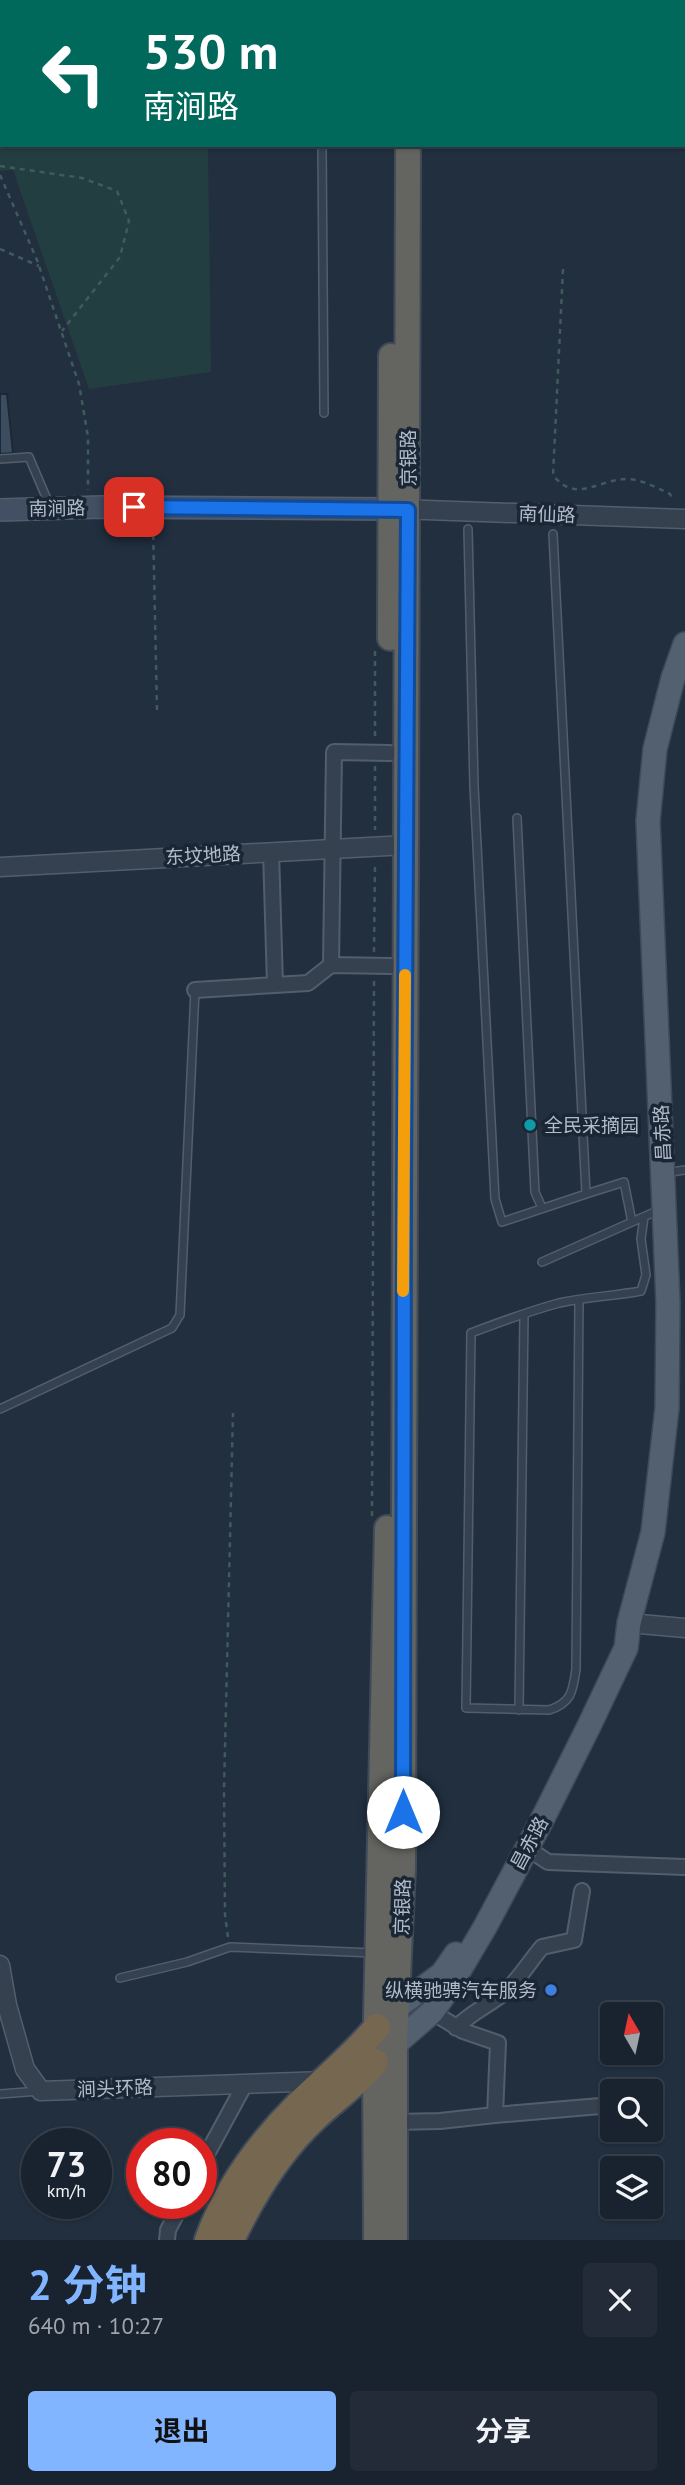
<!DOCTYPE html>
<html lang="zh">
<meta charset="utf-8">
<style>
body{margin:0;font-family:"PT Sans","Noto Sans SC",sans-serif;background:#222b37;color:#f1f3f6;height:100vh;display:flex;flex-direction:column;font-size:26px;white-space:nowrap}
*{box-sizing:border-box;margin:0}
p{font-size:23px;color:#9fa4aa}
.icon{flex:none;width:38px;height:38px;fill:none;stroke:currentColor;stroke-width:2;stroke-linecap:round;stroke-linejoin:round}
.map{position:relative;height:2240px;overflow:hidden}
.sheet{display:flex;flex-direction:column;background:#19232f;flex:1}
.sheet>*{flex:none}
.top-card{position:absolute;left:0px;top:0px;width:686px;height:147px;box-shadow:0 2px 5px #0004,0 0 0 2px #37404b;background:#00695c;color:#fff;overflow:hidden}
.needle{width:46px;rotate:351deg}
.controls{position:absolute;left:600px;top:2002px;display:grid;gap:14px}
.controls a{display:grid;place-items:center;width:63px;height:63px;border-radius:7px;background:#19232f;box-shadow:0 2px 5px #0004,0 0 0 2px #37404b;font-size:35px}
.speed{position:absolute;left:21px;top:2128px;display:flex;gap:14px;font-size:35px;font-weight:700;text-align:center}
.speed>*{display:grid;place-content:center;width:91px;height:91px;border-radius:50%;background:#19232f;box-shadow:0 2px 5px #0004,0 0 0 2px #37404b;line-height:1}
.speed small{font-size:18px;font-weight:400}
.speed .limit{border:10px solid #d22;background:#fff;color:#111}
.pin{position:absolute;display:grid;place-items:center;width:60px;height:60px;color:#fff;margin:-30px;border-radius:14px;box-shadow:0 4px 10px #0006}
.me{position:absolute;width:77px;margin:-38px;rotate:0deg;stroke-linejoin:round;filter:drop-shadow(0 0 5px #0008)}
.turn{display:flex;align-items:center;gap:24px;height:147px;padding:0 28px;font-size:32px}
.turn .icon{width:91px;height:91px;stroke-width:2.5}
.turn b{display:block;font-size:49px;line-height:60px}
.round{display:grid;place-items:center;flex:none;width:74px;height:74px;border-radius:7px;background:#222b37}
.head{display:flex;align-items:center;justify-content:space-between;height:119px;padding:0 28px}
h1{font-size:42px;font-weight:700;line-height:52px;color:#81b5ff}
.button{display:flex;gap:14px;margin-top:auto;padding:14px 28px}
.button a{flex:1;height:80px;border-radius:7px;background:#81b5ff;color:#111;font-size:28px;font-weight:700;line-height:80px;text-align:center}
.button a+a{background:#222b37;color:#f1f3f6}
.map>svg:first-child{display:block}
.green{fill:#233e40}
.building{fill:#3c4d5f;stroke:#1c2836;stroke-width:2}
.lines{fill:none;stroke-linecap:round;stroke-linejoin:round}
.service-casing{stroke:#535e6d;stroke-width:10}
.minor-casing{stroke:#535e6d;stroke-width:18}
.tertiary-casing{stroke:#535e6d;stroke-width:21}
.secondary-casing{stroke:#535e6d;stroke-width:24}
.primary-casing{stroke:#3e4a58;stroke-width:26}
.trunk-casing{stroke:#404b5a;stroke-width:28}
.motorway-casing{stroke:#404b5a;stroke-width:30}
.path{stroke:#415b5d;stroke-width:2.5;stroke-dasharray:5 5;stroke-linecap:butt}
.service{stroke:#35414f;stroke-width:7}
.minor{stroke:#35414f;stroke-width:14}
.tertiary{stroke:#35414f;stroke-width:18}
.secondary{stroke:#434f63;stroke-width:21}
.primary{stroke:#53606f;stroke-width:23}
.trunk{stroke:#646460;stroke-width:24}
.motorway{stroke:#766751;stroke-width:26}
.route-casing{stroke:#114b97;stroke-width:18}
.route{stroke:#1a73e8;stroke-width:12}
.slow{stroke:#f59e0b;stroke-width:12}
.culture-dot{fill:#0f9aa8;stroke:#1a2634;stroke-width:2.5}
.shop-dot{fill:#3f7fe0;stroke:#1a2634;stroke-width:2.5}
.labels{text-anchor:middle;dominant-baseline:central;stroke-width:7;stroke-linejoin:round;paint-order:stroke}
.street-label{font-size:19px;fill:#b1bbca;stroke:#1a2634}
.poi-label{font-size:19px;fill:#b1bbca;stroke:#1a2634;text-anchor:start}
</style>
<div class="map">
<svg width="685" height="2240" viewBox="0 0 685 2240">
<rect width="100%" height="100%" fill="#212f3f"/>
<path class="green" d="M0 0H207V2H2V145H208L211 372 89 389 13 170 0 171Z"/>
<path class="building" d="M0 394H7L13 453 0 454Z"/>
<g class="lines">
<defs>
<path id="service" d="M288 2V0
M322 145 324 413
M0 459 29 457 49 504
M468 529 474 786 495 1199 502 1222 586 1194 553 534
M517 818 535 1192 542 1208
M665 1173 685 1170
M586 1194 624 1182 632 1222
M542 1262 659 1210
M579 1300 576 1669C573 1690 572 1703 549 1710L466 1708 471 1333C500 1322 529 1311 559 1303 586 1297 614 1296 641 1291L646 1275 641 1239 644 1217
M0 1409 172 1328 180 1315 195 990
M519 1710 524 1314
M120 1978 187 1962 230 1947 374 1953
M0 2094 40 2091"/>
<path id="minor" d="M390 753 334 752 331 965 391 966
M271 851 275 985
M195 990 308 983 331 965
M527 1848 548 1862 685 1867
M456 2028C471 2012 490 2005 506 1991 520 1978 530 1961 542 1947L574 1940 582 1891
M651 2101H656
M495 2115 612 2105
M395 2122 440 2121 495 2115 498 2043 463 2031 432 2012
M201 2165 245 2084
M167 2240 168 2230 182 2203"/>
<path id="tertiary" d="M398 509 685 519
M0 867 406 845
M629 1623 685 1628
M0 1965 7 2005 25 2069 41 2091 325 2081"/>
<path id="secondary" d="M0 510 101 507 390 509"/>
<path id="primary" d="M387 2018 397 2007 442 1974 456 1954
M385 2053 432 2012 449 1988 485 1927 541 1822 589 1726 626 1648 629 1623 653 1532 667 1408 668 1303 648 821 655 749 673 678 685 644"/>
<path id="trunk" d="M394 2V0
M390 638 391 356
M376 2240 375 2062 387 1528
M395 2240V2043L403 1868 408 145"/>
<path id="motorway" d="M208 2240C226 2190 259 2144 297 2106 323 2080 353 2056 377 2027
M231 2240C252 2196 280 2150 316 2117 336 2098 358 2083 375 2062"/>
</defs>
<use href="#service" class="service-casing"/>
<use href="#minor" class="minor-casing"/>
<use href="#tertiary" class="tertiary-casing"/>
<use href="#secondary" class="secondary-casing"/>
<use href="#primary" class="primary-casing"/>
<use href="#trunk" class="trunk-casing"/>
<use href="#motorway" class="motorway-casing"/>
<path class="path" d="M0 166 82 178 117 191 129 221 120 257 62 331
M0 175 37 260 79 384 88 437V490
M0 249 39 266
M563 269 553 475C576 505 599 478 629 479 643 480 657 488 670 494L673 501
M153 525 157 710
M375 651V739
M375 766V830
M374 952 375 864
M372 1516 374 980
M228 1937 225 1915 224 1790 233 1413"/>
<use href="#service" class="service"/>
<use href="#minor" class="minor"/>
<use href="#tertiary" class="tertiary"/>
<use href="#secondary" class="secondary"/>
<use href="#primary" class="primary"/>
<use href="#trunk" class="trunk"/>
<use href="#motorway" class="motorway"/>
</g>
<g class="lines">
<defs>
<path id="route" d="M134 507 408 510 404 1185 403 1812"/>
</defs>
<use href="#route" class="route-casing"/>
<use href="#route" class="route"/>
<path class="slow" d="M403 1291 405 975"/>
</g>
<circle class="culture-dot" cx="530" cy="1125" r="7"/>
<circle class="shop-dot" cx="551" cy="1990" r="7"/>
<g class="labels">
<g class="street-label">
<text transform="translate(408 458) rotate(-90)">京银路</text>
<text transform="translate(57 508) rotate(-1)">南涧路</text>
<text transform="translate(547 514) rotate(2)">南仙路</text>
<text transform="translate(203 855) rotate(-3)">东坟地路</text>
<text transform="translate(662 1133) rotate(-93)">昌赤路</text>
<text transform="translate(529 1843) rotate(-62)">昌赤路</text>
<text transform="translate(402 1907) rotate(-88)">京银路</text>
<text transform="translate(115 2088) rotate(-2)">涧头环路</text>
</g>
<g class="poi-label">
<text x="544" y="1125">全民采摘园</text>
<text x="537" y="1990" text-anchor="end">纵横驰骋汽车服务</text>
</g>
</g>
</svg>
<div class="controls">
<a><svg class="needle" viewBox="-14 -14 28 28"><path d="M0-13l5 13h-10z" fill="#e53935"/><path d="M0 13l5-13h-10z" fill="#9fa4aa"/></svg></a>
<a><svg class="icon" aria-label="search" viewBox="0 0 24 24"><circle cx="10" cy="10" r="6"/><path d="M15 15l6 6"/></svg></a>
<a><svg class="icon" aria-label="layers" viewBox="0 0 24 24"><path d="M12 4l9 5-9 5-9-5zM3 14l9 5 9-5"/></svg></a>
</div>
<div class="speed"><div>73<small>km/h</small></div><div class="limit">80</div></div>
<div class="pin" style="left:134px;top:507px;background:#d93025"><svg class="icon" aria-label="arrive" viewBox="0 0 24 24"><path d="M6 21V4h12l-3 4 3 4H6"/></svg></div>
<svg class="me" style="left:403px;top:1812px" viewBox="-20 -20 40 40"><circle r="19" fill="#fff"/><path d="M0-13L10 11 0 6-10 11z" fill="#1a73e8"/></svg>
<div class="top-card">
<div class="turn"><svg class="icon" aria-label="left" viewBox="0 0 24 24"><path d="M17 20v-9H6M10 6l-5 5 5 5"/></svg><div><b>530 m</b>南涧路</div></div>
</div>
</div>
<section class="sheet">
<div class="head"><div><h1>2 分钟</h1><p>640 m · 10:27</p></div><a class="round"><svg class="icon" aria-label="close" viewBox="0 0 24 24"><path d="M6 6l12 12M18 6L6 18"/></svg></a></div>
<div class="button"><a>退出</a><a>分享</a></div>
</section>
